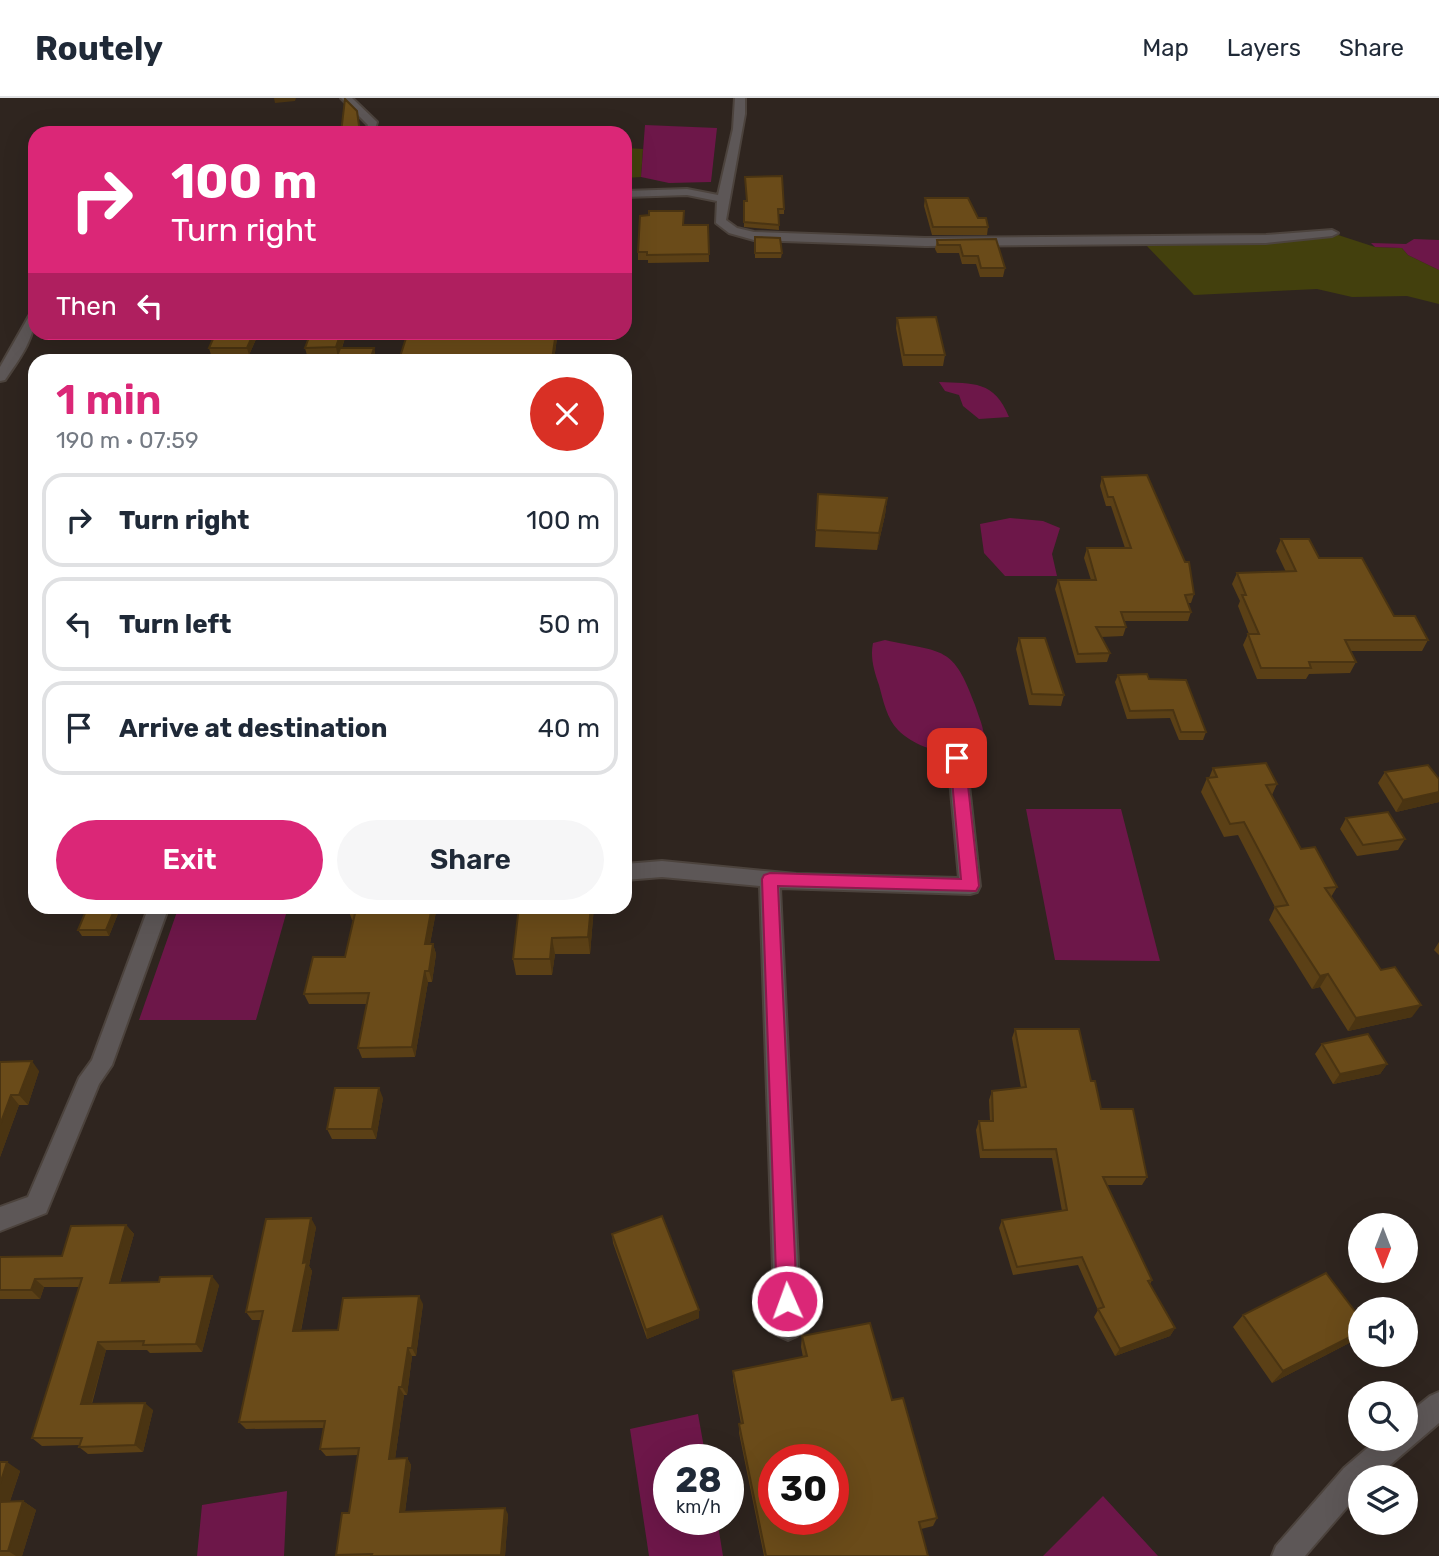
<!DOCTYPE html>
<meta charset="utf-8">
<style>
body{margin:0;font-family:Rubik,sans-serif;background:#f6f6f7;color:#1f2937;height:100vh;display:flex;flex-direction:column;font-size:26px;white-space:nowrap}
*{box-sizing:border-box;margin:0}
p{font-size:23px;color:#747a83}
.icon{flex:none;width:38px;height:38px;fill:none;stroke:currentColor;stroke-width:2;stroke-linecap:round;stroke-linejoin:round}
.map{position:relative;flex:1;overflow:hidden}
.panel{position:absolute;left:28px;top:256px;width:604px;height:560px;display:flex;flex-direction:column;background:#fff;border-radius:21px;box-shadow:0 7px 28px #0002}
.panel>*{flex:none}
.banner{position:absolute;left:28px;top:28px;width:604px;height:214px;border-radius:21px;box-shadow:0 7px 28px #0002;background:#db2777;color:#fff;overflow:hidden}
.needle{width:46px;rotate:180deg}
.buttons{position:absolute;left:1348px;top:1115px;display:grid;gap:14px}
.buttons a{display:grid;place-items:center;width:70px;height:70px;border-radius:50%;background:#fff;box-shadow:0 7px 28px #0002;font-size:35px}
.speed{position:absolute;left:653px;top:1346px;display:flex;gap:14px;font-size:35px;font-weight:700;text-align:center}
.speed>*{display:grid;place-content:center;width:91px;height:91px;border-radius:50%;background:#fff;box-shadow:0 7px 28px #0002;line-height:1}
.speed small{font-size:18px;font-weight:400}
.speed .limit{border:10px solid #d22;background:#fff;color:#111}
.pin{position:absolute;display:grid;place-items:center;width:60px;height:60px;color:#fff;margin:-30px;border-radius:14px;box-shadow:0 4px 10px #0006}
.me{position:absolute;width:77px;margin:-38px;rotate:358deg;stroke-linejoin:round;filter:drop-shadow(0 0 5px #0008)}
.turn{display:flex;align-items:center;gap:24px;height:147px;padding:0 28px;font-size:32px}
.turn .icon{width:91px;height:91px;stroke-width:2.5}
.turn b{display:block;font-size:49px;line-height:60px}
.then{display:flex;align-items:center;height:66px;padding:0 28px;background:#0003;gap:14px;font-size:26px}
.round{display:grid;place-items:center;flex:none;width:74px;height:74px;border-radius:37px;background:#f6f6f7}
.overview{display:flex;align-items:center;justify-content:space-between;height:119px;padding:0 28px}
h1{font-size:42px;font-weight:600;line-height:52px;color:#db2777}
.action{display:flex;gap:14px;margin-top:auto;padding:14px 28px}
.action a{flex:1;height:80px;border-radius:42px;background:#db2777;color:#fff;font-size:28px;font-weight:600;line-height:80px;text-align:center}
.action a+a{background:#f6f6f7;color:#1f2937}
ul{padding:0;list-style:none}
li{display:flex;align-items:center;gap:21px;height:94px;margin:0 14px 10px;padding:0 14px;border:4px solid #e0e1e3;border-radius:21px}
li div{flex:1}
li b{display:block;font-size:26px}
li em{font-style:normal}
header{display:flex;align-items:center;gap:42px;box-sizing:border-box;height:98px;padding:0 35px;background:#fff;border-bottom:2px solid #e0e1e3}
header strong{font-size:33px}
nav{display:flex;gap:38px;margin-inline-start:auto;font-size:24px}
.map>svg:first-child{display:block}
.green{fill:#43400d}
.water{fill:#6d1749}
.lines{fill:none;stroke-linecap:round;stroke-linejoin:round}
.minor-casing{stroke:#4c433d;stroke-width:4}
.minor{fill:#5d5757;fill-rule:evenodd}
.wall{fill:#5b4016}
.shaded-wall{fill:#4a3412}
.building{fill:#6a4b19;stroke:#4a3412;stroke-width:2;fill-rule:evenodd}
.route{fill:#db2777;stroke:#8e194d;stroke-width:2}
</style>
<header>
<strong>Routely</strong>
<nav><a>Map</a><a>Layers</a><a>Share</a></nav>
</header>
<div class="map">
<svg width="1439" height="1458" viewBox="0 0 1439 1458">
<rect width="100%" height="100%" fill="#2f251f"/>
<path class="green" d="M625 50 643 51 641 79 625 80Z
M1332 135 1375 149 1402 150 1408 157 1439 172V206L1407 198 1352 199 1317 191 1194 197 1145 146Z"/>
<path class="water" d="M645 27 717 30 711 84 669 85 641 79Z
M1414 141 1439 142V172L1408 157 1402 150 1375 149 1371 145 1406 146Z
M939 284C974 286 994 282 1009 319L979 321 963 308 959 297 945 293Z
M1010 420 1043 423 1060 430 1052 456 1057 478H1005L984 455 980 426Z
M885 542C944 555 953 547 975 607 980 622 986 634 984 650 958 661 919 653 898 632 887 621 883 602 879 587 874 573 870 559 873 545Z
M1026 711H1121L1160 863 1055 862Z
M179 808 288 809 256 922H139Z
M698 1316 706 1361 668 1362V1421H717L723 1458H649L630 1331Z
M287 1393 284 1458H197L202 1407Z
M1103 1398 1158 1458H1043Z"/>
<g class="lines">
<defs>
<path id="minor" d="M341 0H352L377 24 374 35H364L368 27Z
M735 0H745V16L726 122 737 130 754 134 925 140 1266 137 1332 132 1338 135 1332 138 1266 145 925 148 754 142 729 135 716 125 717 103 687 97 625 99V93L687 91 718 97 733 31Z
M35 214C35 241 20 260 5 282L0 283V269L29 218Z
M957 653 963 655 966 660 980 788 977 794 970 796 780 790 801 1229 797 1238 788 1242 779 1238 775 1229 760 788 662 779 625 782V766L662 763 796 776 959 780 948 660 951 655Z
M149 808H169L112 967 99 986 46 1115 0 1133V1109L28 1099 79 980 92 962Z
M1439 1294V1325L1376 1379H1360V1394L1305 1458H1272L1276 1448 1344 1370 1379 1340H1405V1318L1430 1298Z"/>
</defs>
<use href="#minor" class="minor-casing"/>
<use href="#minor" class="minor"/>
</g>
<path class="wall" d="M925 100 978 120 988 129 987 137H932L924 108Z
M744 103 784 111V116H778L779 132 744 129Z
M684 127H708L709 164 648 165V162H638V154Z
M755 139 782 155 781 160H755Z
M996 141 1005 170 1003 179H980L976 166H962L959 155H937L935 151 937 142Z
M897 220 945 257 943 268H903L896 230Z
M216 234H291L289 239H257L249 257H211L209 250Z
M408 234H580V240H557L554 262H399Z
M345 240 342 250H374L376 262H336L337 260 308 261 305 250Z
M1102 379 1194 496 1191 505H1188L1191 514 1188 523H1124L1126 529 1123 538 1101 539 1110 555 1107 564 1076 565 1055 491 1058 482H1091L1084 460 1087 450H1125L1111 408H1106L1100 388Z
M818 396 887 400 885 417 877 452 815 449Z
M1281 441 1319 460 1394 518 1428 542 1422 553H1350L1356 564 1350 575 1309 576 1306 581H1257L1243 547 1248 536H1249L1238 508 1240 503 1232 486 1237 475 1286 474 1276 453Z
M1019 540 1064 597 1061 608 1029 607 1016 551Z
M1118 577 1206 634 1203 642H1179L1170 620 1127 621 1115 584Z
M1213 670 1277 686 1272 697 1301 751 1337 789 1331 799 1412 919 1348 933 1320 889 1312 891 1269 822 1275 809 1238 737 1224 739 1201 694 1207 680H1209Z
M1385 674 1439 681V704L1396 714 1378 685Z
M1346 720 1405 741 1398 752 1357 758 1340 731Z
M121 808 109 838H82L78 832Z
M349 808H437L430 846H433L436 856 432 884H428L415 959 362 960 358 950 367 906H309L304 896 345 859 353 822H352L348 811Z
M594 808 590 856H555L552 877H516L513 861Z
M1439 844V857L1434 852Z
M1015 931 1091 983 1101 1011 1147 1079 1142 1087H1107L1152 1182 1150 1186 1175 1230 1170 1238 1115 1258 1094 1219 1098 1212 1078 1167 1013 1177 999 1130 1002 1122 1062 1113 1052 1060H980L976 1032 979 1023H990L989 1002 992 993 1021 990 1012 940Z
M1322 946 1387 966 1380 976 1333 986 1315 956Z
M0 964 39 973 28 1007H19L0 1059Z
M383 1000 376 1041H332L327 1031Z
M126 1127 134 1136 120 1185 219 1187 202 1254 150 1255 147 1252H106L92 1306 153 1312 143 1354 88 1356 79 1349 80 1347 42 1348 32 1340 79 1189H44L40 1201H0V1160L62 1158Z
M316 1129 309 1168 312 1173 301 1233 338 1232 423 1206 416 1258H412L407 1297H404L395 1361 407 1360 411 1367 405 1414 508 1416 505 1458H338L336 1457 349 1415 358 1357 326 1358 320 1351 324 1330 246 1331 239 1324 261 1222H252L246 1214Z
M612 1136 699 1220 647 1241 613 1145Z
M1243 1217 1360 1220V1238L1355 1242 1272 1285 1233 1229Z
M802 1238 892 1302 937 1420 933 1428 921 1431 928 1458H764L739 1335V1326H741L733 1282V1273L803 1259 801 1249Z
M0 1364 20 1373 10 1403H23L36 1412 22 1458H0Z"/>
<path class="shaded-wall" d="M274 0H296L295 3 275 5Z
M254 234H256L257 239 249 257 247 250Z
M341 234H344L345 240 338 260 336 249Z
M557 234V240L554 262H552Z
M374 250 376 262H370Z
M887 400 885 417 877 452 879 435Z
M1439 694V704L1396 714 1403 702Z
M116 808H121L109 838 106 832Z
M432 808H437L428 856 425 846Z
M591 808H594L590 856 588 839Z
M552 840 555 856 552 877 550 861Z
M433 846 436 856 432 884 429 873Z
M425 873 428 884 415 959 412 949Z
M1328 876 1320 889 1312 891 1320 878Z
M1421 907 1412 919 1348 933 1356 920Z
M32 963 39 973 28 1007 19 997Z
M1387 966 1380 976 1333 986 1340 976Z
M379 990 383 1000 376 1041 372 1031Z
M11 997 19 1007 0 1059V1027Z
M311 1120 316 1129 309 1168 312 1173 299 1242 293 1233 303 1165Z
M126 1127 134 1136 117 1194 110 1185Z
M212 1178 219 1187 202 1254 196 1246Z
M35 1181 44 1189 40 1201 31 1192Z
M419 1198 423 1206 416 1258 412 1250Z
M699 1212V1220L647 1241 646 1232Z
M1175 1230 1170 1238 1115 1258 1120 1251Z
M1360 1234V1238L1355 1242 1272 1285 1283 1273Z
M98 1244 106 1252 89 1314 81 1306Z
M408 1250 412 1258 407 1297 402 1289Z
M399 1289 404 1297 394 1368 389 1361Z
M145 1305 153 1312 143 1354 135 1347Z
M407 1360 411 1367 404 1421 400 1414Z
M7 1364 20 1373 7 1412 0 1407V1386Z
M23 1403 36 1412 22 1458H16L8 1453Z
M505 1410 508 1416 505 1458H502Z"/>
<path class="building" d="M345 1 357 13 360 35 367 34V35H341Z
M782 78 784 111H778L779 127 744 124V103H747L745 79Z
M925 100H968L978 120H986L988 129H933Z
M649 113H684L683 127H708L709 156 647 157V154H638L640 118 649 117Z
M755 139 780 140 782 155H755Z
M996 141 1005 170H981L978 158H963L960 147H938L937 142Z
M936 219 945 257H904L897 220Z
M216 234H254L247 250H209Z
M311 234H341L336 249 305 250Z
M408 234H556L552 262H399Z
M340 250H374L370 262H336Z
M1147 377 1185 464H1189L1194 496 1185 497 1191 514H1121L1126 529H1096L1110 555 1078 556 1058 482H1096L1087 450H1131L1113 399H1108L1102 379Z
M818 396 887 400 879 435 816 432Z
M1281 441H1309L1319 460H1362L1394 518H1415L1428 542H1345L1356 564H1309L1311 570H1261L1248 536H1259L1242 497H1246L1237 475 1296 473Z
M1019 540H1045L1064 597 1032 596Z
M1147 576 1149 581 1186 582 1206 634H1181L1173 612 1130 613 1118 577Z
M1266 665 1277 686 1266 687 1301 751 1315 749 1337 789 1325 790 1381 872 1395 869 1421 907 1356 920 1328 876 1320 878 1275 809 1288 807 1244 724 1230 726 1207 680 1217 679 1213 670Z
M1428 667 1439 681V694L1403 702 1385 674Z
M1388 714 1405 741 1363 747 1346 720Z
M88 808H116L106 832H78Z
M349 808H432L425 846H433L429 873H425L412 949 358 950 369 895 304 896 313 859H345L356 811H348Z
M519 808H591L588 839 552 840 550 861H513Z
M1015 931H1079L1091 983H1095L1101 1011H1133L1147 1079H1103L1152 1182 1148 1183 1175 1230 1120 1251 1098 1211 1104 1209 1082 1159 1017 1169 1002 1122 1067 1112 1056 1051 983 1052 979 1023H993L992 993 1026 989Z
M1368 936 1387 966 1340 976 1322 946Z
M32 963 19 997H11L0 1027V964Z
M335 990H379L372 1031H327Z
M662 1118 699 1212 646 1232 612 1136Z
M311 1120 303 1165 307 1164 293 1233 338 1232 343 1200 419 1198 412 1250H408L402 1289H399L389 1361 407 1360 400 1414 505 1410 501 1457 371 1458 372 1456 336 1457 342 1415H349L359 1350 320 1351 325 1323 239 1324 263 1213 246 1214 266 1121Z
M126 1127 110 1185 159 1184 160 1179 212 1178 196 1246 143 1247 144 1243 98 1244 81 1306 145 1305 135 1347 79 1349 82 1340H32L82 1180 35 1181 31 1192H0V1159L62 1158 71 1128Z
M1326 1175 1360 1220V1234L1283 1273 1243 1217Z
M870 1225 892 1302 903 1300 937 1420 919 1424 928 1458H766L739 1326 743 1325 733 1273 807 1258 802 1238ZM774 1362H833V1421H774Z
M0 1364H7L0 1386Z
M23 1403 8 1453H0V1404Z"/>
<path class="route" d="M957 655 965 660 979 788 976 793 778 788 797 1203 794 1210 787 1213 780 1210 777 1203 762 781 764 777 770 775 961 781 950 660Z"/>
</svg>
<div class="buttons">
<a><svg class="needle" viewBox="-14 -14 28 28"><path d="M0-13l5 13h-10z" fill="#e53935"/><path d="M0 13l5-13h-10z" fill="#747a83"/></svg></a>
<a><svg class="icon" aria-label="sound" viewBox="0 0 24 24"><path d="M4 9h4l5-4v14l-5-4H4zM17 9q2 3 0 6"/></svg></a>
<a><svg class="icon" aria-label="search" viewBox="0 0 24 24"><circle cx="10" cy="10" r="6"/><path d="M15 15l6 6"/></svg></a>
<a><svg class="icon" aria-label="layers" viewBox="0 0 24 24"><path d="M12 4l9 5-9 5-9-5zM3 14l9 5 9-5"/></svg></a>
</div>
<div class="speed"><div>28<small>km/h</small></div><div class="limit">30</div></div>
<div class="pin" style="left:957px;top:660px;background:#d93025"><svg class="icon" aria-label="arrive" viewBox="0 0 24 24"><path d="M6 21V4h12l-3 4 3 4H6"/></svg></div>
<svg class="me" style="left:787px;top:1203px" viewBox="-20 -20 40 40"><circle r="17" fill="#db2777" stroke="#fff" stroke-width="3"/><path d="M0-11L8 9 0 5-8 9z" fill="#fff"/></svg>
<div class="banner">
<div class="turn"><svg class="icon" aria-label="right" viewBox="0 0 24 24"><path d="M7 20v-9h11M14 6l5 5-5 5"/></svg><div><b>100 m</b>Turn right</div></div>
<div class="then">Then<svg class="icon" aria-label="left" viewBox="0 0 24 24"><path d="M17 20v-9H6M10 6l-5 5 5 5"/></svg></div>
</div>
<section class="panel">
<div class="overview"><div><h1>1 min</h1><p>190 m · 07:59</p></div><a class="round" style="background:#d93025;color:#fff"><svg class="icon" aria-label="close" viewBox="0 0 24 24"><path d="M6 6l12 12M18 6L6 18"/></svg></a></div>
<ul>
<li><svg class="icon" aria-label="right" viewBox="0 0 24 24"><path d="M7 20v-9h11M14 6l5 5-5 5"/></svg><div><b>Turn right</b></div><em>100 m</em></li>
<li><svg class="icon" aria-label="left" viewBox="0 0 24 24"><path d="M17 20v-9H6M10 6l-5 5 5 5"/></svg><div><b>Turn left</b></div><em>50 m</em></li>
<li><svg class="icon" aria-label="arrive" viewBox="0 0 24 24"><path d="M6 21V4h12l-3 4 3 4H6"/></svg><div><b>Arrive at destination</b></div><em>40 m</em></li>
</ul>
<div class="action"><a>Exit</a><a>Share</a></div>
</section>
</div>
